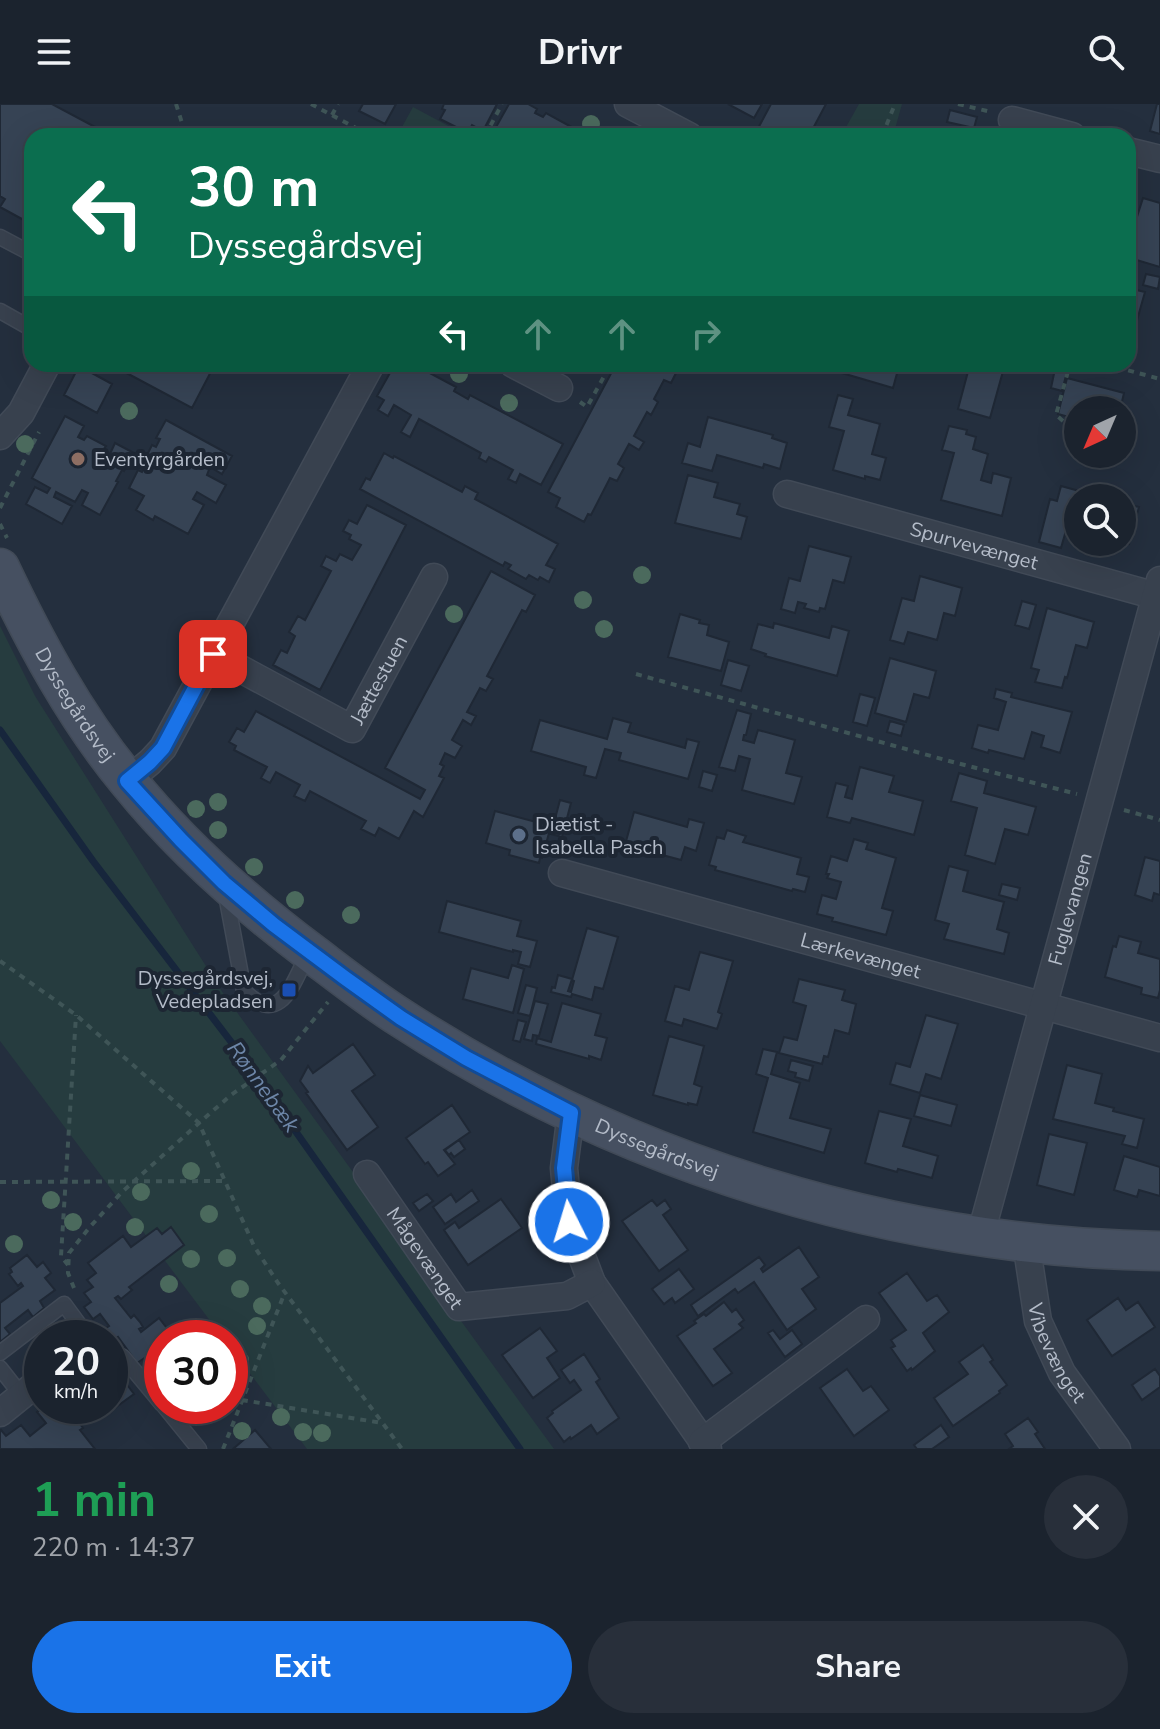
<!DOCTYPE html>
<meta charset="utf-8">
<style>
body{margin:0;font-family:"Nunito Sans",sans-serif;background:#282f3a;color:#f1f3f6;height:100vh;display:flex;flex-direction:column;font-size:30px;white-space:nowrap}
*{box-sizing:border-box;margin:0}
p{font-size:26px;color:#a0a4aa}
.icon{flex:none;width:44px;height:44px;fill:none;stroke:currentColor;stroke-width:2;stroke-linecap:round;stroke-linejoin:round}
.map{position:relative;height:1345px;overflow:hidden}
.details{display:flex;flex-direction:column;background:#1b232e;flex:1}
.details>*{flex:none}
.guide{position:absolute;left:24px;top:24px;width:1112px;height:244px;border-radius:24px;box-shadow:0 8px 32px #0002,0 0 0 2px #39404a;background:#0b6e4f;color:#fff;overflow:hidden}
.needle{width:52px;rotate:224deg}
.controls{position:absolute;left:1064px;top:292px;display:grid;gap:16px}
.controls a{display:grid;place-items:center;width:72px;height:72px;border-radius:50%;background:#1b232e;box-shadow:0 8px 32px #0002,0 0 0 2px #39404a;font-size:40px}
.speed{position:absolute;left:24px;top:1216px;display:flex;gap:16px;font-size:40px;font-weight:700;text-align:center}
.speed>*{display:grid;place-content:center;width:104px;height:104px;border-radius:50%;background:#1b232e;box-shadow:0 8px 32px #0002,0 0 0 2px #39404a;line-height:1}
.speed small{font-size:20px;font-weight:400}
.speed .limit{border:12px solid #d22;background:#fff;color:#111}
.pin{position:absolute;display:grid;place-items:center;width:68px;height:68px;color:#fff;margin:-34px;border-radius:16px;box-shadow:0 4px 12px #0006}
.me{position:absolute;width:88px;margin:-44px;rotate:355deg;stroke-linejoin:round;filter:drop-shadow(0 0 6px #0008)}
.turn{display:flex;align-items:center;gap:28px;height:168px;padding:0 32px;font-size:36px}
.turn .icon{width:104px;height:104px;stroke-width:2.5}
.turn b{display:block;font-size:56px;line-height:68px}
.lanes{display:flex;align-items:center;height:76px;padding:0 32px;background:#0003;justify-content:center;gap:40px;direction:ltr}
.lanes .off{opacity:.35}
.round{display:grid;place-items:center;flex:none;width:84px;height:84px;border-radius:42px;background:#282f3a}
.summary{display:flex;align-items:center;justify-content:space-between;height:136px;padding:0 32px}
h1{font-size:48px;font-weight:700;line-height:60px;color:#1e9e55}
.button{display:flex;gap:16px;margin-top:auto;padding:16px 32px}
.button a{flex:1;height:92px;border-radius:48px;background:#1a73e8;color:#fff;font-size:32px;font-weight:700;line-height:92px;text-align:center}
.button a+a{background:#282f3a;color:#f1f3f6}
header{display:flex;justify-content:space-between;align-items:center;height:104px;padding:0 32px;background:#1b232e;font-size:36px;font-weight:700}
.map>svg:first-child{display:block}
.green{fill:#263c3f}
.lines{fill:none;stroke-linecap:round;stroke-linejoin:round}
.stream{stroke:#17263c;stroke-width:7}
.building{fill:#364354;stroke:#1f2835;stroke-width:2}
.lane-casing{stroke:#414a57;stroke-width:17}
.street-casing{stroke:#414a57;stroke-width:29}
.secondary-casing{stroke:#414a57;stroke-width:41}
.path{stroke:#3f5557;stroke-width:4;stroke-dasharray:6 6;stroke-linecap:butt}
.lane{stroke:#38414e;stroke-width:14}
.street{stroke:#38414e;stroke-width:26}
.secondary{stroke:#465061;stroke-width:38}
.tree{fill:#4b6a5d}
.route-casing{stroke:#114b97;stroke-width:20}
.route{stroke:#1a73e8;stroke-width:14}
.education-dot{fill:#8d6e63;stroke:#1d2633;stroke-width:3}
.service-dot{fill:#5c6f8a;stroke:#1d2633;stroke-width:3}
.transit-dot{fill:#1a4fb4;stroke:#1d2633;stroke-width:3}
.labels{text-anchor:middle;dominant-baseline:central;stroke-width:8;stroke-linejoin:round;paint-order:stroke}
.poi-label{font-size:20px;fill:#b4bcc9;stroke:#1d2633;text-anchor:start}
.street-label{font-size:20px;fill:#b4bcc9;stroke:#1d2633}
.water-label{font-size:22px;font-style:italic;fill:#6d86a8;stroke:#1d2633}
</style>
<header><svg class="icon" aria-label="menu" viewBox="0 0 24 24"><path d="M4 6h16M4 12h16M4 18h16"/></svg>Drivr<svg class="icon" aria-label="search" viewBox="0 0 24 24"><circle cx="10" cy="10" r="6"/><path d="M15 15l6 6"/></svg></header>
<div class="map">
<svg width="1160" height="1345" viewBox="0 0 1160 1345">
<rect width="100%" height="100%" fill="#242f3e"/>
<path class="green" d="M859 0H902L893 32H841Z
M413 3 467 32H397Z
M0 522 35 592 223 889 554 1345H307L230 1243V1234H223L0 937Z"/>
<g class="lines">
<path class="stream" d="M0 626 93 757 248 960 520 1345"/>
</g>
<path class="building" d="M0 0H52L112 32H32L31 120 0 103 5 95 0 92Z
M363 0H396L385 20 359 7Z
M444 0H497L483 27 472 21 468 29 440 15 445 6 442 5Z
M509 0H528L537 5 535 9 543 13 546 9 588 32H491Z
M728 0H762L754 14Z
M771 0H826L809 32H754Z
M1157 0H1160V30L1150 27Z
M950 6 977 13 974 24 947 18Z
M1143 94 1160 99V163L1130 154 1128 161V141Z
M1146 170 1160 173 1158 185 1143 181Z
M1128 184 1145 188 1128 248Z
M122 260H215L192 304 119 265Z
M395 260H413L456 283 454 287 468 295 470 291 563 340 541 381 520 370 516 379 508 375 513 366 489 353 486 358 479 354 481 349 419 315 410 333 401 328 411 311 394 301 388 312 378 306 384 296 377 292Z
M616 260H673L671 263 677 267 671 279 664 276 654 295 658 298 651 311 647 308 634 332 644 338 639 346 629 340 618 360 624 364 617 377 610 374 591 411 588 410 584 418 556 403 560 394 548 388Z
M844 260H894L899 262 893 284 842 269Z
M970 260H1005L990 314 958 305Z
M1056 260H1069L1062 287 1051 284Z
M79 262 112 280 97 309 64 291Z
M1067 274 1124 289 1120 306H1078V313L1076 315 1058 310Z
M838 291 853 295 848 311 880 320 872 350 886 354 880 376 865 372V375L833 366 844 327 829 323Z
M65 312 84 322 78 333 84 336 87 332 106 342 103 346 110 350 115 339 134 349 124 367 122 366 116 377 118 378 100 411 82 401 88 389 82 386 75 398 56 388 54 393 72 402 62 420 26 400 35 383 47 389 50 384 32 374Z
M708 313 773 331 772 334 787 339 780 365 764 360 763 364 717 351 712 367 682 359 688 339 700 343Z
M166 316 232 352 222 370 210 363 207 371 226 381 216 399 197 388 193 395 204 401 188 430 155 412 153 416 136 406 144 392 129 384 138 366 142 368 146 361 143 359 152 341 156 343 160 335 156 334Z
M1122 318 1131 320 1124 348H1122Z
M949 322 967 326 966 330 976 333 973 345 988 350 981 376 991 379 993 369 1011 374 1002 412 941 396 954 349 942 346Z
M384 349 393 354 394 352 462 388 465 382 478 389 475 395 558 440 546 461 555 465 549 478 540 473 538 476 529 471 526 475 508 465 511 461 505 458 503 462 360 385 366 374 370 376Z
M688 371 718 379 714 393 740 400 737 410 747 413 741 435 675 419Z
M1061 382 1105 394H1078V426L1067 423 1061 444 1039 438 1050 395 1057 397Z
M1122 399 1139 403 1129 440 1122 438Z
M367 401 406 421 320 586 273 561 281 546 287 549 295 532 289 528 298 512 305 516 331 467 321 462 326 452 336 457 340 450 352 456 361 441 349 435 351 431 343 427 349 416 357 420Z
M809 442 851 453 844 479 833 476 825 505 820 504 819 508 804 504 806 500 798 498 795 509 781 505 789 474 800 477Z
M491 467 535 491 526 508 522 506 487 572 493 575 486 587 480 584 467 608 476 612 471 621 463 616 452 636 462 642 455 654 445 649 440 660 444 662 439 672 444 674 423 713 414 707 399 735 379 724 375 732 361 725 366 717 310 687 305 697 294 692 300 681 276 668 270 679 261 674 267 663 234 646 236 642 229 638 237 624 244 628 256 607 420 695 425 686 385 664Z
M920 472 962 484 955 512 944 509 937 536 908 528 904 540 890 536 902 494 914 497Z
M1022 497 1036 501 1029 525 1015 521Z
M1047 504 1094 518 1087 544 1076 541 1067 574 1065 573 1062 584 1035 578 1039 566 1031 564Z
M680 510 700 516 699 519 709 521 707 531 729 538 721 567 668 553Z
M774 519 829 534 832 522 849 527 837 572 765 552 766 550 751 545 758 520 773 524Z
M890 554 936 567 929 594 914 590 906 618 875 609Z
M728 556 749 562 741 587 721 581Z
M996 585 1012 589 1011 593 1072 608 1060 649 1041 643 1044 632 1032 628 1024 655 989 646 988 649 972 644 978 621 998 626 1006 598 994 594Z
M860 590 875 594 867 622 853 618Z
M737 606 751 610 746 631H744L743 636 754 639 758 626 795 636 786 669 802 673 794 700 742 686 750 655 739 652 735 667 719 663Z
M613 614 631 619 628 628 685 644 687 635 699 638 688 675 619 656 621 649 605 645 596 674 584 671 586 663 531 647 540 616 607 635Z
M890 617 904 621 901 632 887 628Z
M860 663 894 672 889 688 923 697 914 731 852 714 850 719 827 713 836 679 848 682 845 693 852 695Z
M703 667 717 671 712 687 699 683Z
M959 669 987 677 984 689 1036 703 1028 731 1005 725 995 760 965 751 977 704 951 697Z
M560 696 571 699 562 733 551 730Z
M495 707 551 722 542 754H540L539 759 509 751 510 746 486 739Z
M634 708 687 723 689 715 704 719 696 747 685 743 681 756 625 741Z
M727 726 746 732 743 738 801 754 797 770 809 773 805 788 793 785 792 787 715 766 716 763 709 761 717 733 724 735Z
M854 735 868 739 866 745 896 754 882 804 893 807 886 831 832 817 833 814 817 810 822 791 836 795 841 778 827 774 829 770H826L831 752 847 757Z
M1145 753 1160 757V791L1154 789 1152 797 1135 791Z
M949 762 968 767 963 787 1004 798 997 825 1009 829 1004 850 944 835 949 820 935 816Z
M1002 780 1020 784 1017 796 999 791Z
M447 797 521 817 517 832 537 837 530 863 518 860 521 848 513 846V848L439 828Z
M587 824 618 833 603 885 595 883 592 896 572 890 571 893 551 888 552 883 555 884 558 871 572 875 568 887 571 888 574 877 572 876Z
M1119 832 1141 838 1138 849 1160 855V886L1158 894 1141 890 1142 884 1105 873 1113 842 1116 843Z
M700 848 733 857 718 908 722 910 717 925 684 915 682 922 665 917 675 882 689 886Z
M512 861 524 865 513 909 463 895 471 864 508 874Z
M799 875 845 886 842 896 856 900 849 930 835 926 828 953 824 952 822 960 779 949 784 933 797 936 806 902 793 898Z
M526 881 537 884 530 912 518 909Z
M535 897 548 900 539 932 533 931 532 937 524 935Z
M562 899 601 910 595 931 607 934 601 956 589 952V955L536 940 537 934 551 938Z
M926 911 958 920 941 975 926 970 920 989 890 980 896 959 910 963Z
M518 916 526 918 520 938 513 936Z
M669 932 704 942 694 980 702 983 697 1001 688 999V1001L653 991Z
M353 940 375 971 352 987 378 1023 347 1046 306 989 308 988 300 977 308 962 313 969Z
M763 945 777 948 771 970 800 979 790 1014 831 1025 824 1049 753 1028 768 974 756 970Z
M791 956 813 962 809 977 795 973 796 969 788 967Z
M1067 961 1102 970 1095 999 1114 1004 1113 1007 1144 1015 1137 1044 1122 1040 1125 1032 1053 1015Z
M920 991 957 1001 951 1022 914 1012Z
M452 1001 470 1028 444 1046 455 1060 438 1072 428 1058 425 1060 406 1034Z
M879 1007 911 1015 903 1042 938 1052 932 1074 898 1065 897 1068 865 1059Z
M1049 1030 1087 1039 1074 1091 1037 1081Z
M459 1036 465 1045 454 1053 451 1049 449 1051 445 1046Z
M1124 1052 1160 1063V1092L1139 1086 1137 1093 1114 1086Z
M472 1086 479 1097 445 1120 433 1103 451 1090 456 1098Z
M427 1090 433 1097 419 1107 413 1099Z
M501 1095 522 1124 468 1161 444 1126 455 1118 459 1124Z
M652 1096 657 1102 665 1096 671 1105 663 1111 688 1146 659 1167 622 1117Z
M171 1123 184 1141 129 1183 132 1186 121 1195 118 1192 115 1194 131 1214 134 1211 140 1218 143 1223 139 1225 141 1228 159 1214 173 1232 170 1234H162V1241L158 1244 162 1251 151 1259 146 1253 137 1259 118 1233 111 1238 110 1234H108L102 1227 109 1222 100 1210 93 1215 84 1203 91 1198 84 1189 93 1183 87 1176 96 1169 88 1159 123 1132 131 1143 157 1124 162 1130Z
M799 1143 819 1173 802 1185 816 1205 787 1226 754 1178 738 1189 735 1185 698 1212 691 1201 759 1153 765 1161 761 1165 763 1168Z
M27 1151 37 1163 43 1158 51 1169 45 1174 55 1186 40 1197 44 1204 33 1213 28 1206 5 1224 10 1230 0 1238V1199L23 1182 21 1179 18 1182 9 1170 12 1168 10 1164Z
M679 1165 694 1185 675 1199 672 1194 664 1200 652 1185Z
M907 1169 927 1197 937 1191 949 1208 923 1229 935 1247 912 1266 911 1264 907 1267 891 1244 895 1242 891 1236 906 1226 879 1189Z
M1118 1194 1126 1206 1138 1198 1155 1223 1112 1252 1087 1216Z
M724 1198 732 1208 736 1205 744 1216 739 1220 743 1224 714 1245 732 1269 713 1282 677 1232 696 1219 694 1217 704 1210 706 1212Z
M540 1224 557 1247 547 1254 560 1274 533 1294 502 1251Z
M773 1226 780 1235 792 1226 802 1240 785 1253 768 1229Z
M983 1241 993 1256 990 1258 1007 1281 999 1287 1000 1289 953 1322 934 1294 968 1270 959 1258Z
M584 1250 600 1275 596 1278 619 1314 597 1330 591 1321 571 1335 570 1333 564 1338 547 1314 553 1309 552 1307 581 1286 574 1276 570 1279 561 1266Z
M110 1258 116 1266 123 1261 132 1272 125 1278 134 1290 116 1303 114 1300 110 1302Z
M847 1265 863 1287 871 1282 889 1306 854 1332 820 1284Z
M1155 1265 1160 1272V1283L1142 1296 1132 1281Z
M45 1302H82L69 1312 71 1314 74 1312 78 1317 83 1324 80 1326 95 1345H0V1327L1 1326 6 1332 21 1321 30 1332 46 1319 37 1308Z
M1028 1314 1038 1328 1035 1330 1045 1345H1009L1013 1342 1005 1330Z
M941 1321 949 1333 932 1345H917L914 1341Z
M255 1326 271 1345H233Z"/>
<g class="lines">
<defs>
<path id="lane" d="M0 133 32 150
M0 207 32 225
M226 791 244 887C281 924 293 878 308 850
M110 1246 123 1253 162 1300
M0 1249 64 1200 89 1234
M0 1264 22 1292
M164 1302 199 1345"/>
<g id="street">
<path d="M628 0 689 32"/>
<path d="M1012 16 1072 32"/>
<path d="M1128 47 1160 55"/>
<path d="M513 260 559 284"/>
<path d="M0 332 21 309 47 260"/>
<path id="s1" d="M787 390 1160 493"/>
<path id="s2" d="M213 550 352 625 434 473"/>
<path d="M127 677 150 658 163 644 371 260"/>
<path id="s3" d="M562 769 1160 934"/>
<path d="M571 1009 564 1064 569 1118 592 1179 708 1345"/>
<path id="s4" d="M367 1070 459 1203 567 1192 592 1179"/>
<path id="s5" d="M980 1133 1160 476"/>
<path id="s6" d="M1026 1138 1038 1217 1062 1269 1117 1345"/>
<path d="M0 1309 42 1275"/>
<path d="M702 1338 866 1215"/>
</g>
<g id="secondary">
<path id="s7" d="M0 464C35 538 75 613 128 677 182 744 246 800 314 851 343 873 371 895 401 914 624 1059 894 1143 1160 1147"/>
</g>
</defs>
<use href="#lane" class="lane-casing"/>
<use href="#street" class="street-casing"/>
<use href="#secondary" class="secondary-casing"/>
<path class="path" d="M176 0 182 19 176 32
M311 0 371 32
M958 0 991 8
M332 11 338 0
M485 32 502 0
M882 32 895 0
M1105 260 1160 275
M580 298 587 303 611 260
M1063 317 1056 311 1070 260
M0 404 39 328
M0 420 7 434
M636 570 949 657 1077 690
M1124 706 1160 716
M0 857 76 911 199 1019 254 1142 278 1179 402 1345
M0 1078 225 1077
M68 1161 61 1152 76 911
M74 1184 68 1169 69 1149 89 1124 121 1089 199 1019 231 991 281 956 328 898
M230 1294 382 1319
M223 1345 285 1188"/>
<use href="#lane" class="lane"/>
<use href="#street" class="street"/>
<use href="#secondary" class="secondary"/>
</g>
<g class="tree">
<circle cx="591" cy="20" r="9"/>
<circle cx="459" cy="270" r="9"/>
<circle cx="509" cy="299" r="9"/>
<circle cx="129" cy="307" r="9"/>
<circle cx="25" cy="340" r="9"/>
<circle cx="642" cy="471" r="9"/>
<circle cx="583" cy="496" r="9"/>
<circle cx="454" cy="510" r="9"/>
<circle cx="604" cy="525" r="9"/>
<circle cx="218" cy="698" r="9"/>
<circle cx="196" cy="705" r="9"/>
<circle cx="218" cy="726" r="9"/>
<circle cx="254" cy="763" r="9"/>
<circle cx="295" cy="796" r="9"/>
<circle cx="351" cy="811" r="9"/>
<circle cx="191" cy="1067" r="9"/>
<circle cx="141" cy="1088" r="9"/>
<circle cx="51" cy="1096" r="9"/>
<circle cx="209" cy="1110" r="9"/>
<circle cx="73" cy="1118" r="9"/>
<circle cx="135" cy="1123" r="9"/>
<circle cx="14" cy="1140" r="9"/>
<circle cx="227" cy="1154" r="9"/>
<circle cx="191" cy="1155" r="9"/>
<circle cx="169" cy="1180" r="9"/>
<circle cx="240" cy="1185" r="9"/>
<circle cx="262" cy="1202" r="9"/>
<circle cx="257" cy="1222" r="9"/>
<circle cx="240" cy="1256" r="9"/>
<circle cx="281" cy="1313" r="9"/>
<circle cx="242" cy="1327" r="9"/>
<circle cx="303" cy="1328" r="9"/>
<circle cx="322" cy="1329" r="9"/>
</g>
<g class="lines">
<defs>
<path id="route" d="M213 550 163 644 150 658 127 677 181 736 224 779 274 821 345 874 401 914 466 954 571 1009 564 1064 569 1118"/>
</defs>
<use href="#route" class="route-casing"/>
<use href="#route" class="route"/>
</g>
<circle class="education-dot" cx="78" cy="355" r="8"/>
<circle class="service-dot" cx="519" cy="731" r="8"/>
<rect class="transit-dot" x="281" y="878" width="16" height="16" rx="4"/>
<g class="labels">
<g class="poi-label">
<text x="94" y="355">Eventyrgården</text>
<text x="535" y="720">Diætist -<tspan x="535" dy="23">Isabella Pasch</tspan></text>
<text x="273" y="874" text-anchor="end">Dyssegårdsvej,<tspan x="273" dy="23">Vedepladsen</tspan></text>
</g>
<g class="street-label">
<text stroke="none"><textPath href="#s1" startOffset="194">Spurvevænget</textPath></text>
<text stroke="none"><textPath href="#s2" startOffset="214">Jættestuen</textPath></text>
<text stroke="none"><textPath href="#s7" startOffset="156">Dyssegårdsvej</textPath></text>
<text stroke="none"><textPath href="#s5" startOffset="340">Fuglevangen</textPath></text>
<text stroke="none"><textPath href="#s3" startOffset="310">Lærkevænget</textPath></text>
<text stroke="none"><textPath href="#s7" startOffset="900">Dyssegårdsvej</textPath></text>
<text stroke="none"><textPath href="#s4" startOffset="102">Mågevænget</textPath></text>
<text stroke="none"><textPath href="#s6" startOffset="116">Vibevænget</textPath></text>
</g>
<g class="water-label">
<text transform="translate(263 983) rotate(54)">Rønnebæk</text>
</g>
</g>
</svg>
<div class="controls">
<a><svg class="needle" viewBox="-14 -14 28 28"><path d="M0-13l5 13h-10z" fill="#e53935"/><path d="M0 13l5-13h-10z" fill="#a0a4aa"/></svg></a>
<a><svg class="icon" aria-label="search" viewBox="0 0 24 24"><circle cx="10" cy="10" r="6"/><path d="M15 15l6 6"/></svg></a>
</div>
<div class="speed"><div>20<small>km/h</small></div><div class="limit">30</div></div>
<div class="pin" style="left:213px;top:550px;background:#d93025"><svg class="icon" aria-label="arrive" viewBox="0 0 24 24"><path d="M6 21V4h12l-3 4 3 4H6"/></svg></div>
<svg class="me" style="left:569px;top:1118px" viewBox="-20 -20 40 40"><circle r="17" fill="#1a73e8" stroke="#fff" stroke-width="3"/><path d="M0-11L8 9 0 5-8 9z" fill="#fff"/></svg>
<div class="guide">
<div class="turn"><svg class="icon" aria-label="left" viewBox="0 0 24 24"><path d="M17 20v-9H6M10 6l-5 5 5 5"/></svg><div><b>30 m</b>Dyssegårdsvej</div></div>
<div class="lanes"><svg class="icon" aria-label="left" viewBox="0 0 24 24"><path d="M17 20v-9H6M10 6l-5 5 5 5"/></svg><svg class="icon off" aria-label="ahead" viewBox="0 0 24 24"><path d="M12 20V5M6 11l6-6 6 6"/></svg><svg class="icon off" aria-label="ahead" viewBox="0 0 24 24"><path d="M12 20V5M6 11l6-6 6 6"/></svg><svg class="icon off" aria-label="right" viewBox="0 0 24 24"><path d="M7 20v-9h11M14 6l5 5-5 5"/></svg></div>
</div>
</div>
<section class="details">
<div class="summary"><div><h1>1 min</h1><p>220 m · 14:37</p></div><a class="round"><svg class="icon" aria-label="close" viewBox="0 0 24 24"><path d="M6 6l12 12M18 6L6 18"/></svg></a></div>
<div class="button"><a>Exit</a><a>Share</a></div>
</section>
